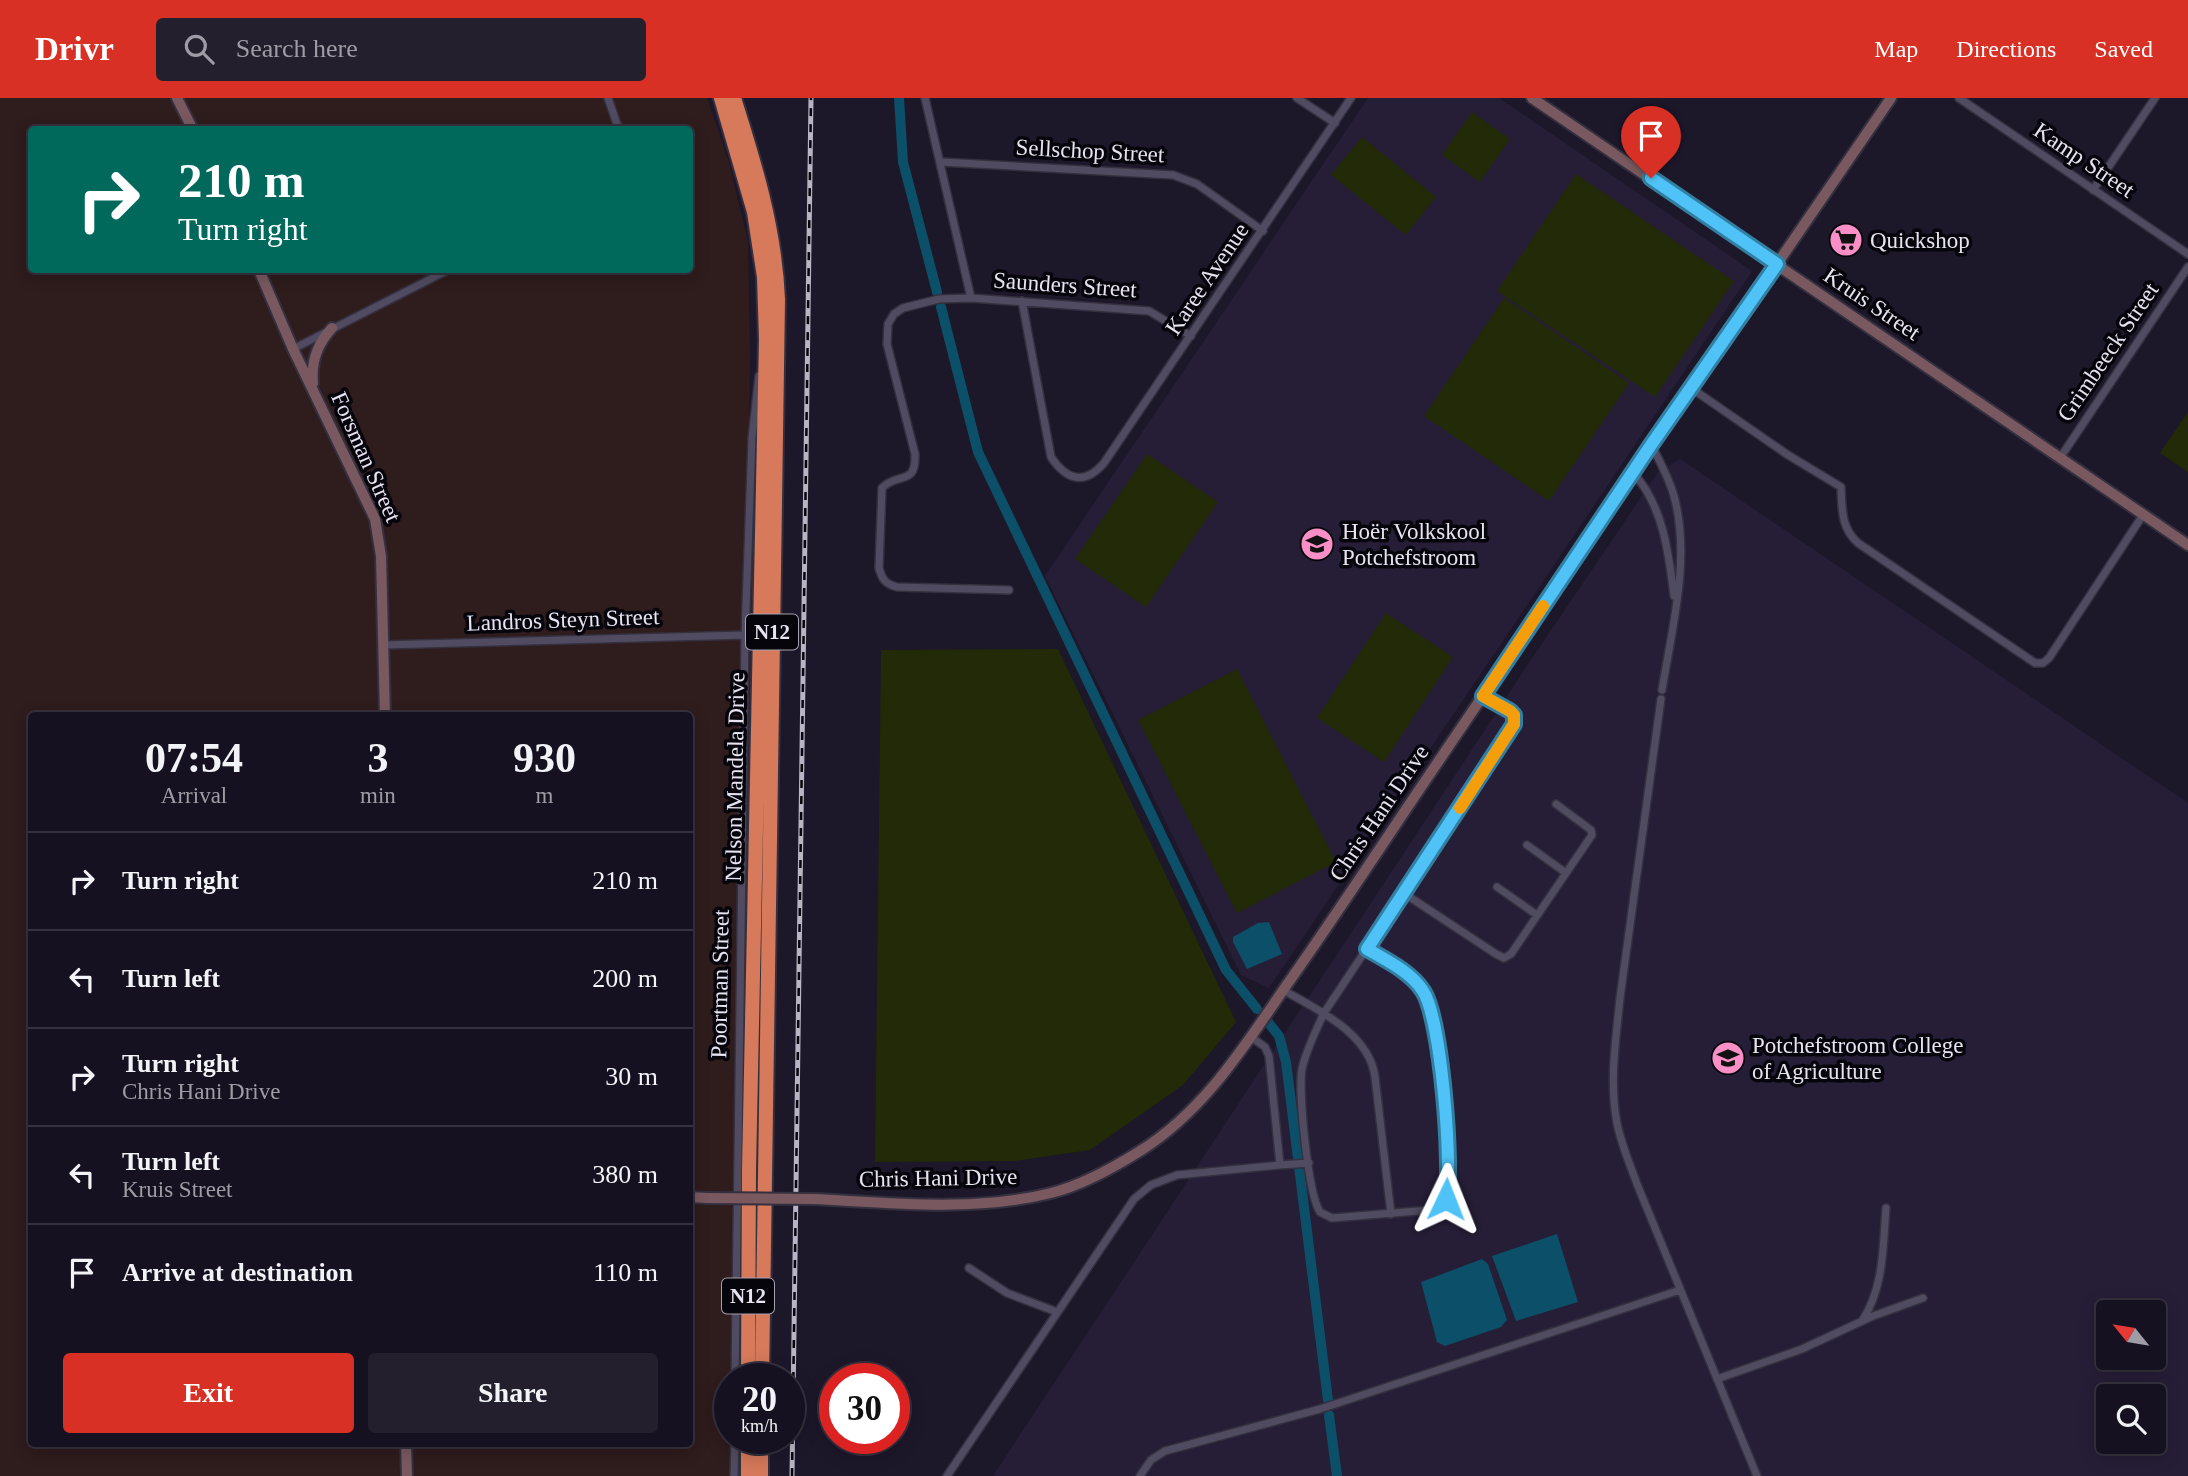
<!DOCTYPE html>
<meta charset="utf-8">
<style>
body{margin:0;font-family:Georgia,serif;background:#231f2d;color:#f1f3f6;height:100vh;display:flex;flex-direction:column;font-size:26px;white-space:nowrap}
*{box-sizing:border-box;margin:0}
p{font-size:23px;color:#9e9da5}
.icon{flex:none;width:38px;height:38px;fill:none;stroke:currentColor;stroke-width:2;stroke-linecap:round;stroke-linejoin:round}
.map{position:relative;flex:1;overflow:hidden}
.drawer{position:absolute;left:28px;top:614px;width:665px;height:735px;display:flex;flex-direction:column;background:#161120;border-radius:7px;box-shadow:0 4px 18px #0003,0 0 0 2px #35313e}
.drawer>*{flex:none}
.top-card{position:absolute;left:28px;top:28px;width:665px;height:147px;border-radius:7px;box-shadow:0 4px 18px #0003,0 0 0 2px #35313e;background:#00695c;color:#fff;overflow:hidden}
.needle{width:46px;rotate:300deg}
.controls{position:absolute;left:2096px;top:1202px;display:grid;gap:14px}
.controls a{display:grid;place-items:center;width:70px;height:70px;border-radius:7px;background:#161120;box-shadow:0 4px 18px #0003,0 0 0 2px #35313e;font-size:35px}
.speed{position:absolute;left:714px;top:1265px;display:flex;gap:14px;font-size:35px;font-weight:700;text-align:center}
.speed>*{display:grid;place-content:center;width:91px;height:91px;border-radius:50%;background:#161120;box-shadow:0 4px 18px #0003,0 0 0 2px #35313e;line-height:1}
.speed small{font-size:18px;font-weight:400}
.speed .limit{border:10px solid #d22;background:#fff;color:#111}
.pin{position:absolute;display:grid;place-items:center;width:60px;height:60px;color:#fff;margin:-72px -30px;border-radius:50% 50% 50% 0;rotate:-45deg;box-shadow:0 0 7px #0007}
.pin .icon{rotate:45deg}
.me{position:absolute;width:77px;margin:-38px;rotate:2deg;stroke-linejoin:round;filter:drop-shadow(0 0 5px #0008)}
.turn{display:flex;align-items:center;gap:24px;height:147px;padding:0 35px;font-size:32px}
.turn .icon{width:91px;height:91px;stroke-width:2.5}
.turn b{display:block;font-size:49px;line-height:60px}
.eta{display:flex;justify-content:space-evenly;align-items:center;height:119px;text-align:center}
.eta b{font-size:42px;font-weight:800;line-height:49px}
.action{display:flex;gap:14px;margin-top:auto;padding:14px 35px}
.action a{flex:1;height:80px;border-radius:7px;background:#d93025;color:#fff;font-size:28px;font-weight:800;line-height:80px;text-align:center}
.action a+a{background:#231f2d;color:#f1f3f6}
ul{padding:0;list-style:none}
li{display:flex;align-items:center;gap:21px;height:98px;padding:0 35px;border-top:2px solid #35313e}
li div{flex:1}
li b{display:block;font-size:26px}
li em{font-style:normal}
header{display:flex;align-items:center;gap:42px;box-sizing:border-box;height:98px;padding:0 35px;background:#d93025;color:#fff}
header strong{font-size:33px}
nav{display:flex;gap:38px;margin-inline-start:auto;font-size:24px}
.search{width:490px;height:63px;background:#231f2d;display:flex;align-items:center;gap:18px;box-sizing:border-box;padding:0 24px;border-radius:7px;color:#9e9da5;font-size:26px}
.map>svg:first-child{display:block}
.built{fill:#261e37;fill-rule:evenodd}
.industrial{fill:#2f1c1d;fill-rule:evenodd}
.green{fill:#232a07}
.water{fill:#0c4f68}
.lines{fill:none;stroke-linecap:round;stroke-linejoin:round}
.canal{stroke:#0c4f68;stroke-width:10}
.street-casing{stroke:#34303f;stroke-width:10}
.secondary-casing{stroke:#34303f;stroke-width:14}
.highway-casing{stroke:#34303f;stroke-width:18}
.street{stroke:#514b61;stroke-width:7}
.secondary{stroke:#79595f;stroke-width:10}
.highway{stroke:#d67a5b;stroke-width:14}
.rail-casing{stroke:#b8b4c3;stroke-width:5}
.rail{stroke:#06050c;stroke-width:2.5;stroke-dasharray:8;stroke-linecap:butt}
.secondary-bridge-casing{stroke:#34303f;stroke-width:14;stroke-linecap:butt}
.secondary-bridge{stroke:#79595f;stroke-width:10}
.route-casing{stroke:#337fa1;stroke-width:18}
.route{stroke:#4fc3f7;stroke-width:12}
.slow{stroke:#f59e0b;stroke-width:12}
.labels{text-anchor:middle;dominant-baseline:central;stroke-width:7;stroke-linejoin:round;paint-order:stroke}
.shield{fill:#06050c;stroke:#a4a0ac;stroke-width:2}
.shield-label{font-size:21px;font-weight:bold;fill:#e7e3f1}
.street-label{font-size:23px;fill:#e7e3f1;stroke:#06050c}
.poi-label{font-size:23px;fill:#e7e3f1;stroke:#06050c;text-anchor:start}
</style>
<header>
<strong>Drivr</strong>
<div class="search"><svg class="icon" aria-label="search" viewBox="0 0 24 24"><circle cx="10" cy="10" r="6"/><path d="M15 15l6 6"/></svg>Search here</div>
<nav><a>Map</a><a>Directions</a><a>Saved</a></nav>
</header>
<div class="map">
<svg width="2188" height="1378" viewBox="0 0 2188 1378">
<rect width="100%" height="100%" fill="#1d172a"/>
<path class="built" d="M1368 0H1499L1752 173 1269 890 1241 877 1045 478Z
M1680 361 2188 705V1378H993L1531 562 1658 374ZM2109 1214H2154V1260H2109ZM2109 1298H2154V1344H2109Z"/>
<path class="industrial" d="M0 0H707L728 61 748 143 750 259 734 1281H730L731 1378H0ZM32 32H690V172H32ZM32 618H690V1346H32Z"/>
<path class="green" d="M1472 14 1510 41 1480 84 1442 57Z
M1362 39 1436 99 1406 137 1331 77Z
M1576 76 1734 183 1655 299 1497 193Z
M1504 200 1629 285 1549 403 1424 318Z
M2188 314V374L2160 355Z
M1147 356 1218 404 1146 509 1075 461Z
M1386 515 1453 559 1384 664 1317 620Z
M1058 551 1236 924 1183 987 1090 1052 1014 1063 875 1064 881 552Z
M1237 571 1336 764 1237 815 1138 622Z"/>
<path class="water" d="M1269 824 1282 856 1247 871 1233 844V839L1258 825Z
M1557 1136 1578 1204 1516 1223 1492 1158Z
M1482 1161 1488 1166 1507 1222 1501 1229 1445 1248 1437 1244 1421 1184Z"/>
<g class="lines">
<path class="canal" d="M899 0 903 64 937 194
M941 209 978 354 1226 872 1257 911
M1268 924 1279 938 1286 964 1328 1302
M1329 1317 1337 1378"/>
<defs>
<path id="street" d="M608 0 619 32
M925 0 971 200
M1297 0 1335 25
M1959 0 2188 156
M941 64 1173 77 1197 86 1263 133
M2093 92 2155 0
M1022 203 1051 359C1067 383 1085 387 1104 365L1351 0
M293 251 448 172
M1691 290 1788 357 1841 389C1842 411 1841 430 1858 445L2035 565H2043L2049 560 2143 417
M1652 348C1660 364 1669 380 1674 398 1691 460 1672 530 1662 592
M2060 360 2188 169
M1633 375C1663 406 1669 457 1674 498
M1009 492 897 489C885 486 882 481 879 470L882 390C899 373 916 389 915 356L887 246 888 226 894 216 903 210 939 201 971 200 1149 213 1191 238
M383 547 745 537
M1661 601 1620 900C1616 941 1609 984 1617 1025 1621 1046 1630 1066 1637 1086L1757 1378
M1527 747 1566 775
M1497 789 1537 817
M1405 796 1496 856 1504 860 1511 856 1592 737 1591 732 1556 706
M1367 851C1386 862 1410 874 1423 892 1445 925 1448 1051 1448 1094L1443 1106 1430 1112 1332 1120 1320 1114C1308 1096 1298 993 1302 971 1306 952 1316 933 1324 915L1512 632 1515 626 1514 617 1505 609 1483 599
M1283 892C1318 912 1369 935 1375 979L1391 1116
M1280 1067 1309 1065
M969 1170 1007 1195 1057 1214
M1862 1223C1884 1190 1883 1148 1886 1110
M735 1281 745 537 752 340 759 278
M1717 1281 1802 1251 1873 1218 1923 1200
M734 1378 735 1340
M947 1378 1134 1101 1151 1087 1177 1077 1280 1067 1269 958 1265 949 1251 939
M1140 1378 1151 1362 1165 1353 1320 1311 1680 1192"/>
<path id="secondary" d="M177 0 193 32
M1532 0 2188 447
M259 172 293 251 375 421 381 458 385 618
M313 285C311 264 317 246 332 230
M690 1099 707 1100
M814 1101C892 1105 975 1114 1051 1095 1083 1087 1113 1070 1140 1053 1204 1013 1244 949 1286 888 1330 826 1372 762 1415 698 1572 464 1731 232 1891 0
M406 1346 407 1378"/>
<path id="highway" d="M721 0 754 114 764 179 766 241 749 1072 748 1281
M734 0C755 66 775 131 778 201L762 1281
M748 1378V1340
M761 1378V1340"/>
</defs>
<use href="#street" class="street-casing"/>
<use href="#secondary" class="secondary-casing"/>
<use href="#highway" class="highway-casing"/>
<use href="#street" class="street"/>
<use href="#secondary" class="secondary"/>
<use href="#highway" class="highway"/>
<defs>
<path id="rail" d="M792 1378 811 0"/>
</defs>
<use href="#rail" class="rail-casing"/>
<use href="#rail" class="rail"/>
<defs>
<path id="secondary-bridge" d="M707 1100 814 1101"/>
</defs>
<use href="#secondary-bridge" class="secondary-bridge-casing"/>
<use href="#secondary-bridge" class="secondary-bridge"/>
</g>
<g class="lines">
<defs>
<path id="route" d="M1446 1101C1453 1069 1441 920 1423 893 1411 874 1386 862 1367 851L1514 626V617L1510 613 1483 598 1651 347 1777 166 1651 80"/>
</defs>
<use href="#route" class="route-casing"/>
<use href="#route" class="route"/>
<path class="slow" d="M1460 710 1514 626V617L1510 613 1483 598 1543 508"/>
</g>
<defs>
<symbol id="supermarket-disc" viewBox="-11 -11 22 22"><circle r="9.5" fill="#fa8fc7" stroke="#06050c"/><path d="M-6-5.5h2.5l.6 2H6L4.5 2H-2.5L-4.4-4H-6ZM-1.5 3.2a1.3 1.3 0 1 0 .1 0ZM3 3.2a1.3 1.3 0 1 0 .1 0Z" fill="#111"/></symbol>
<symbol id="school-disc" viewBox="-11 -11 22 22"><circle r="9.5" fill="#fa8fc7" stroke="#06050c"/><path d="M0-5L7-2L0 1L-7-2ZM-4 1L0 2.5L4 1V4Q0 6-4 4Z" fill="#111"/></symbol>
<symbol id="university-disc" viewBox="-11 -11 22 22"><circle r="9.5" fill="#fa8fc7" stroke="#06050c"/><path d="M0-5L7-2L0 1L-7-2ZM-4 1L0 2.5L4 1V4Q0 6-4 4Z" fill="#111"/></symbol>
</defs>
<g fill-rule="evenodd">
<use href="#supermarket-disc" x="1827" y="123" width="38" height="38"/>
<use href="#school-disc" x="1298" y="427" width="38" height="38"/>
<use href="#university-disc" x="1709" y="941" width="38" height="38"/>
</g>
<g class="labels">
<g class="shield">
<rect x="746" y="516.5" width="52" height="35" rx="5"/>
<rect x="722" y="1180.5" width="52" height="35" rx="5"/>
</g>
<g class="shield-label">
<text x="772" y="534">N12</text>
<text x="748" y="1198">N12</text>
</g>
<g class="street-label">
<text transform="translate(1090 53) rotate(3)">Sellschop Street</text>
<text transform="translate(2084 62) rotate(34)">Kamp Street</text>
<text transform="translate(1207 181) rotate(-56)">Karee Avenue</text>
<text transform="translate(1065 187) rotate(4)">Saunders Street</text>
<text transform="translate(1872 206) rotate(34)">Kruis Street</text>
<text transform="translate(2108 254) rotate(-56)">Grimbeeck Street</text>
<text transform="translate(366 359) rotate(66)">Forsman Street</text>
<text transform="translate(563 522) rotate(-2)">Landros Steyn Street</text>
<text transform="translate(735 679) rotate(-89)">Nelson Mandela Drive</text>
<text transform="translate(1379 715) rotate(-56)">Chris Hani Drive</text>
<text transform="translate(720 886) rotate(-89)">Poortman Street</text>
<text transform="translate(938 1080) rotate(-1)">Chris Hani Drive</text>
</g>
<g class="poi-label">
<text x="1870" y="142">Quickshop</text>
<text x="1342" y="433">Hoër Volkskool<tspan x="1342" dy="26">Potchefstroom</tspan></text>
<text x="1752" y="947">Potchefstroom College<tspan x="1752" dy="26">of Agriculture</tspan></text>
</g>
</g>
</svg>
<div class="controls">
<a><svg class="needle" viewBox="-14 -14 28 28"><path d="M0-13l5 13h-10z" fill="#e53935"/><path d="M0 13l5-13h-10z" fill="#9e9da5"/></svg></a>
<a><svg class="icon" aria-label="search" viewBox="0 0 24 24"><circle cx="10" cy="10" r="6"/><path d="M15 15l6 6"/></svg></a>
</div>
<div class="speed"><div>20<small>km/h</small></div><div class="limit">30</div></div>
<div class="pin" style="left:1651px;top:80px;background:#d93025"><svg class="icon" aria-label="arrive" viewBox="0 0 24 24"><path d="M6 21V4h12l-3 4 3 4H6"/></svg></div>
<svg class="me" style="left:1446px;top:1101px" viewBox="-20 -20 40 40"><path d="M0-17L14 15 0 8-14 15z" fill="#4fc3f7" stroke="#fff" stroke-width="4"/></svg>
<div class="top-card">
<div class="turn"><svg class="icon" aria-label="right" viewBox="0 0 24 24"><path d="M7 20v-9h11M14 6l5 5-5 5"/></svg><div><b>210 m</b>Turn right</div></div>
</div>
<section class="drawer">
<div class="eta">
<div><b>07:54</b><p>Arrival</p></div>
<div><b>3</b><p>min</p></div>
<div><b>930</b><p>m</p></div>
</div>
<ul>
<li><svg class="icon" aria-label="right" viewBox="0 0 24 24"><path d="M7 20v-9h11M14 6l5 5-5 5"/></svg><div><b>Turn right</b></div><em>210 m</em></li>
<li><svg class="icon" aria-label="left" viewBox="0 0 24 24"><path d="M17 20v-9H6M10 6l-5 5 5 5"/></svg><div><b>Turn left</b></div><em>200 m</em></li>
<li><svg class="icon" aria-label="right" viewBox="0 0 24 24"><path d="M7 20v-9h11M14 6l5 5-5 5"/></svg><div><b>Turn right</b><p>Chris Hani Drive</p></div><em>30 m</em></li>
<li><svg class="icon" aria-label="left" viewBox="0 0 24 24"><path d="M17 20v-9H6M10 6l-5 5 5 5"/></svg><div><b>Turn left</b><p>Kruis Street</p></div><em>380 m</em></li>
<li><svg class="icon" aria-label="arrive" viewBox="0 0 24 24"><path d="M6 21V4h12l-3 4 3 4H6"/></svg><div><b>Arrive at destination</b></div><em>110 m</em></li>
</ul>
<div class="action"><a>Exit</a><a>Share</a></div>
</section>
</div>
